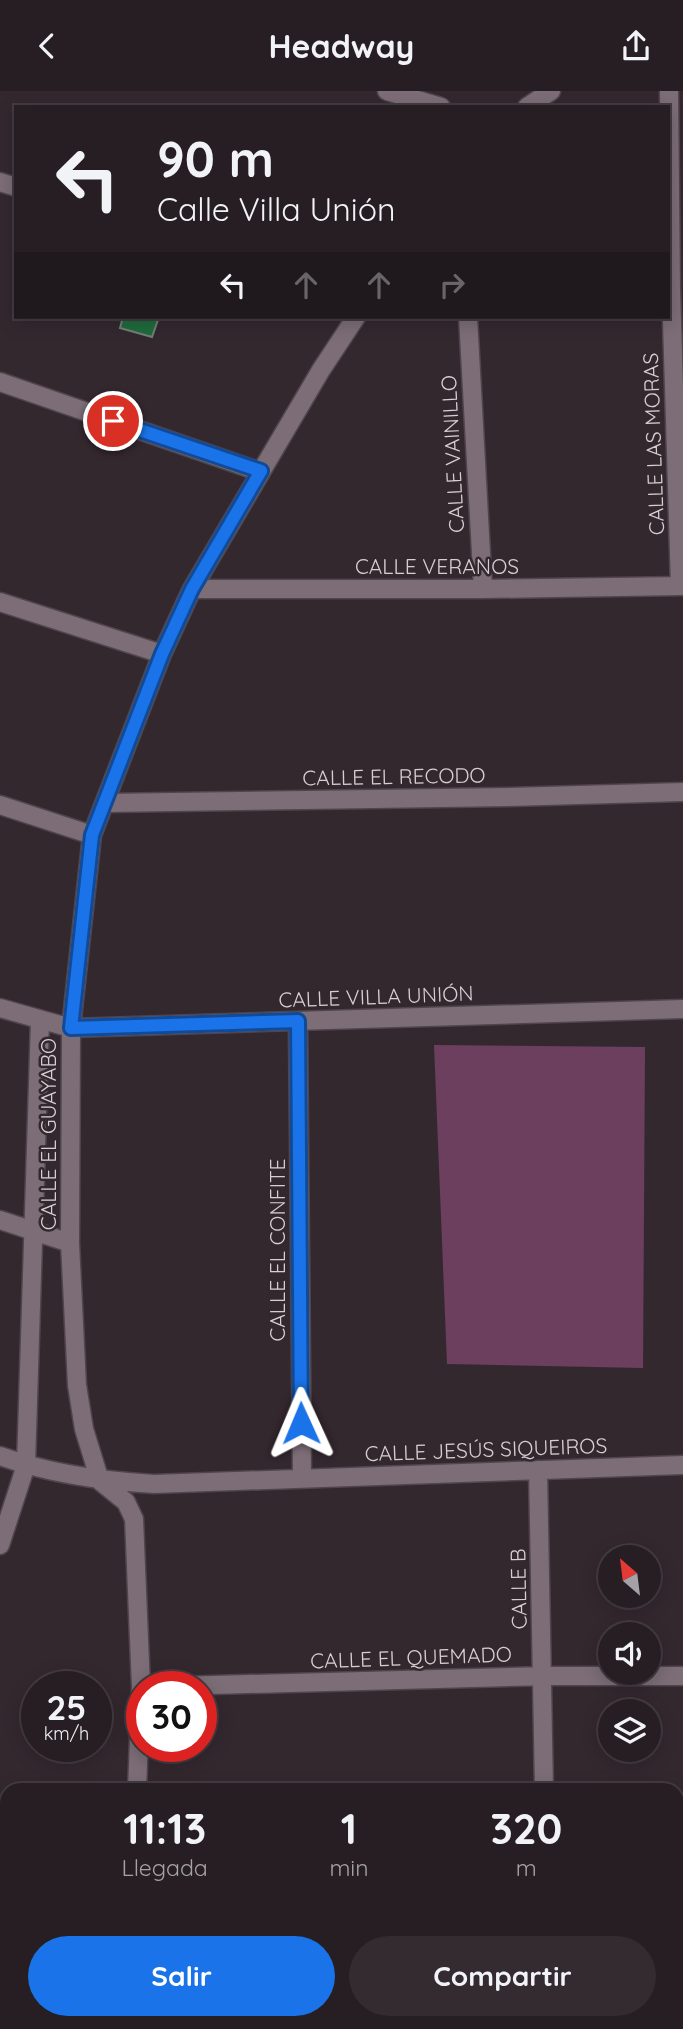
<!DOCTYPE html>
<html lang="es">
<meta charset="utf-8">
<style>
body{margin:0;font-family:Quicksand,sans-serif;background:#332b30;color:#f1f3f6;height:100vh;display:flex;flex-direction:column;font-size:26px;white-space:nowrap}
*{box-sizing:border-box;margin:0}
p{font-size:23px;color:#a4a2a6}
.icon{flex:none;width:38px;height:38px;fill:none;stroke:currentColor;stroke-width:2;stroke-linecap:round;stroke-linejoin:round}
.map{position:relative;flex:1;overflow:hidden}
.side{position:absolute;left:0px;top:1692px;width:684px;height:247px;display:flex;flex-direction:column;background:#271e23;border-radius:21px 21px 0 0;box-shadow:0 4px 18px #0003,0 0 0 2px #433c41}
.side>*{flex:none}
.banner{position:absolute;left:14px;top:14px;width:656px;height:214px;border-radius:0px;box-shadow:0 4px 18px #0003,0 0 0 2px #433c41;background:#271e23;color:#f1f3f6;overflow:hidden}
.needle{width:46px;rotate:332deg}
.controls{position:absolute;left:598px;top:1454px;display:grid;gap:14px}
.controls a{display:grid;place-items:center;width:63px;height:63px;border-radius:50%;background:#271e23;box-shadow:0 4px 18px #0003,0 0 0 2px #433c41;font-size:35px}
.speed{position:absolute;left:21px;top:1580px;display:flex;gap:14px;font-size:35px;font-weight:700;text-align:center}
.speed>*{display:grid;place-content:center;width:91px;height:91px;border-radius:50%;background:#271e23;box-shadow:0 4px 18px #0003,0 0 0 2px #433c41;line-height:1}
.speed small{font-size:18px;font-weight:400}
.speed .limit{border:10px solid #d22;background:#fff;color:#111}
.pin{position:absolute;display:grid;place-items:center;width:60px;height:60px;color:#fff;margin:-30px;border:4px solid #fff;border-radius:50%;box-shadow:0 2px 7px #0007}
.me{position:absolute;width:77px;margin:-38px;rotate:359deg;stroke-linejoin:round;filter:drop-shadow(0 0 5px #0008)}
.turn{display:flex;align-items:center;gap:24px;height:147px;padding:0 28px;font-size:32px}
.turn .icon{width:91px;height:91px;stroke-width:2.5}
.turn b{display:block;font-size:49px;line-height:60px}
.lanes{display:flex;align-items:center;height:66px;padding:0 28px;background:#0003;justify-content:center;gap:35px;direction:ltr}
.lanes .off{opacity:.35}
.eta{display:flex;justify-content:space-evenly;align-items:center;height:119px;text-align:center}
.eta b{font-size:42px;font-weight:700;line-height:49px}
.cta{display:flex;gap:14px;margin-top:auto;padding:14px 28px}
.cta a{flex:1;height:80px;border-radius:42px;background:#1a73e8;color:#fff;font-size:28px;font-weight:700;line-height:80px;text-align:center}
.cta a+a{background:#332b30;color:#f1f3f6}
header{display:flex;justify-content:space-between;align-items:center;height:91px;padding:0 28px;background:#271e23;font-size:32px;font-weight:700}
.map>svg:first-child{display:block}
.green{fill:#6d3f5e}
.building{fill:#1f6b3d;stroke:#717f74;stroke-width:2}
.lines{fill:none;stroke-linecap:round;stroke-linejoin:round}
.minor-casing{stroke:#50454c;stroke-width:21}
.secondary-casing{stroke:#50454c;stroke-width:21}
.minor{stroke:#7c6d76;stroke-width:18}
.secondary{stroke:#9d758f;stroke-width:18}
.route-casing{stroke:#114b97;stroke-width:18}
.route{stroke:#1a73e8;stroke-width:12}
.labels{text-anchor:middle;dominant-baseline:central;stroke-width:5;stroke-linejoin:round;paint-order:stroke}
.street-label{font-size:21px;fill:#d7ced3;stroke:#34282f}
</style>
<header><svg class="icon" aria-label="back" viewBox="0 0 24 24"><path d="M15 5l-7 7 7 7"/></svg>Headway<svg class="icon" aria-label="share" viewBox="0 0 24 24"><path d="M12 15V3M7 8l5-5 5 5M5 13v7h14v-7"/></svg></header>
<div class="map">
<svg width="683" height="1938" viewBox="0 0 683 1938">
<rect width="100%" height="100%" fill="#34282f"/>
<path class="green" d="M434 954 645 956 643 1277 447 1273Z"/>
<path class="building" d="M123 226H159L152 246 120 237Z"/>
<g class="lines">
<defs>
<path id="minor" d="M387 0 441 16
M669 0 671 198 680 495
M527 16 551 0
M0 91 16 96
M468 226 483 498
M0 291 261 381
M192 498H483L683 495
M0 511 162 563
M106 712 509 706 683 701
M0 714 92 744
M0 917 71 937 683 918
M298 930 302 1387
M0 1129 70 1152
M0 1365C50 1383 101 1390 154 1393L683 1374
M538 1379 544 1699
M0 1454 26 1374 40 929
M141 1596 543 1585H683
M137 1699 141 1596 134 1428 126 1411 100 1390 84 1338 77 1294 70 1152 71 937 92 744 162 563 192 498 321 279 356 226
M17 1938 19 1932
M202 1938 204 1932"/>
<path id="secondary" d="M677 1823H683
M0 1838H7
M677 1895H683
M0 1923 7 1924"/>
</defs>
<use href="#minor" class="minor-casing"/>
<use href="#secondary" class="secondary-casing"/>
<use href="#minor" class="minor"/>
<use href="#secondary" class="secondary"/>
</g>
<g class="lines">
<defs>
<path id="route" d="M113 330 261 380 192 498 162 563 92 744 71 937 298 930 301 1332"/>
</defs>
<use href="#route" class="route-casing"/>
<use href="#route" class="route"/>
</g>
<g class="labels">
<g class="street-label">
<text transform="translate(653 353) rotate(-92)">CALLE LAS MORAS</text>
<text transform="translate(452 363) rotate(-93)">CALLE VAINILLO</text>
<text x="437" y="475">CALLE VERANOS</text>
<text transform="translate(394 685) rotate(-1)">CALLE EL RECODO</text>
<text transform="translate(376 905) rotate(-2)">CALLE VILLA UNIÓN</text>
<text transform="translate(48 1043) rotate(-90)">CALLE EL GUAYABO</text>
<text transform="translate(277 1159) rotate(-90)">CALLE EL CONFITE</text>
<text transform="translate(486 1358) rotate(-2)">CALLE JESÚS SIQUEIROS</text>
<text transform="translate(518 1498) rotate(-91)">CALLE B</text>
<text transform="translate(411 1566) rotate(-2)">CALLE EL QUEMADO</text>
</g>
</g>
</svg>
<div class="controls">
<a><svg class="needle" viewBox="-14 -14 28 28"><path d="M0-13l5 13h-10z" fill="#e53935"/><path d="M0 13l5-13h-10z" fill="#a4a2a6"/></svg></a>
<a><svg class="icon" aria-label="sound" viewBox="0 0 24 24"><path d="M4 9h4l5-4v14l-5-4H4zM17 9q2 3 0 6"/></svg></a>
<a><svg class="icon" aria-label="layers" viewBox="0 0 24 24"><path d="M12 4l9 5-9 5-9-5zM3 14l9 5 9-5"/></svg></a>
</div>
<div class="speed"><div>25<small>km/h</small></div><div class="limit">30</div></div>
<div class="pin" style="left:113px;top:330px;background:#d93025"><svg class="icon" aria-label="arrive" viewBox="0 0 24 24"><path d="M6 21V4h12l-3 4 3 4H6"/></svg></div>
<svg class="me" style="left:301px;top:1332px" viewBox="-20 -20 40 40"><path d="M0-17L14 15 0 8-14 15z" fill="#1a73e8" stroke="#fff" stroke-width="4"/></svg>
<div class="banner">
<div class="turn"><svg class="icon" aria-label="left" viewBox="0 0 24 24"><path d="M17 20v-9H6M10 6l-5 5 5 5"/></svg><div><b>90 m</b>Calle Villa Unión</div></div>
<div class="lanes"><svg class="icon" aria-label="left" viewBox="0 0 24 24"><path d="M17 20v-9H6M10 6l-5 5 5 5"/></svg><svg class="icon off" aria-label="ahead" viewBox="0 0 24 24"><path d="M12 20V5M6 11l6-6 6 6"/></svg><svg class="icon off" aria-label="ahead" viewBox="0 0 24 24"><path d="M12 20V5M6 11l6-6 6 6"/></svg><svg class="icon off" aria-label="right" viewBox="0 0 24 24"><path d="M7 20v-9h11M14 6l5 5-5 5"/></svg></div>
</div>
<section class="side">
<div class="eta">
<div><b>11:13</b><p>Llegada</p></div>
<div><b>1</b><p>min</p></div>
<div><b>320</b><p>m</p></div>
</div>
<div class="cta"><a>Salir</a><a>Compartir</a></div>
</section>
</div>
